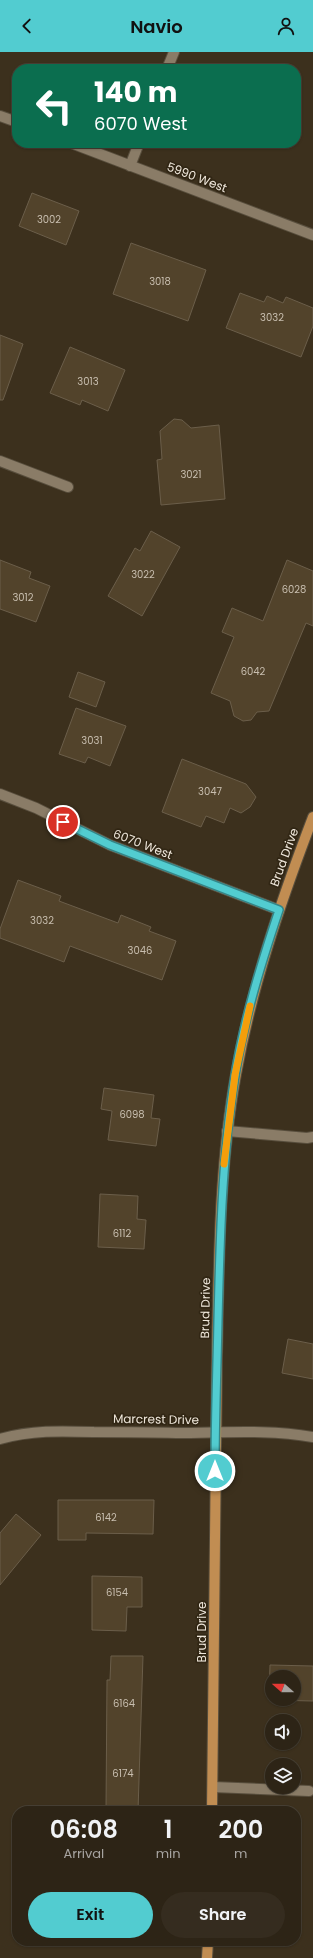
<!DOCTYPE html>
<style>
body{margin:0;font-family:Poppins,sans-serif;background:#352c1f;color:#f1f3f6;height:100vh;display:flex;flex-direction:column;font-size:15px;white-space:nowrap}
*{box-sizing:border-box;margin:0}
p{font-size:13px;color:#a7a4a1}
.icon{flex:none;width:22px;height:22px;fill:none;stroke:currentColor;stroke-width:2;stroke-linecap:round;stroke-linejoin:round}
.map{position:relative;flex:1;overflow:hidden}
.details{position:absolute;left:12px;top:1754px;width:289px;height:140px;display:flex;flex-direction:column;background:#2d2416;border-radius:16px;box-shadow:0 1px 3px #0004,0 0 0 1px #484135}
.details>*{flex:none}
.banner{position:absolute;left:12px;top:12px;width:289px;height:84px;border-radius:16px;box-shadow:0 1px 3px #0004,0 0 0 1px #484135;background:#0b6e4f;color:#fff;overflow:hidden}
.needle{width:26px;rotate:291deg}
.tools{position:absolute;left:265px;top:1618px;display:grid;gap:8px}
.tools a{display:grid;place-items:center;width:36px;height:36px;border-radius:50%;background:#2d2416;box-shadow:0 1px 3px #0004,0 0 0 1px #484135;font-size:20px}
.pin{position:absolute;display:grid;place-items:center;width:34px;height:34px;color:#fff;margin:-17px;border:2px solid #fff;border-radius:50%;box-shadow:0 1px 4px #0007}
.me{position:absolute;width:44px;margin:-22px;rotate:0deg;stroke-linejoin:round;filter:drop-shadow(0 0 3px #0008)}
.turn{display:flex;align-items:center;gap:14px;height:84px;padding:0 16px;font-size:18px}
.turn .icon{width:52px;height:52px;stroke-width:2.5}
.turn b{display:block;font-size:28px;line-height:34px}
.eta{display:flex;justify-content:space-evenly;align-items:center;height:68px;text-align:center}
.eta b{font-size:24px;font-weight:600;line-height:28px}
.action{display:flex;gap:8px;margin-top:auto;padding:8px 16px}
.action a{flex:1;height:46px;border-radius:24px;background:#52ccd0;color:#111;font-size:16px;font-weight:600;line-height:46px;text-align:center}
.action a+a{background:#352c1f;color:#f1f3f6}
header{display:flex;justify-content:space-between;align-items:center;height:52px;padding:0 16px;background:#52ccd0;color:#111;font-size:18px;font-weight:600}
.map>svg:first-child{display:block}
.building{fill:#52432b;stroke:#6b5e4a;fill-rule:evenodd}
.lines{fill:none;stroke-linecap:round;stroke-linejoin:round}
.minor-casing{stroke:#584e3d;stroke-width:12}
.major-casing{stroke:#584e3d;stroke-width:12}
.minor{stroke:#8a7c67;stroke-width:10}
.major{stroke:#c18d52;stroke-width:10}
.route-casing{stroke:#358587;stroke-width:10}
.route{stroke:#52ccd0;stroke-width:7}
.slow{stroke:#f59e0b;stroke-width:7}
.labels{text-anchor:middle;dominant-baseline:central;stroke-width:3.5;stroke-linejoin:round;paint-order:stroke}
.number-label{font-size:10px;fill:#c8beaf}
.street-label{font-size:12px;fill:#efe7db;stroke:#312614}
</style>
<header><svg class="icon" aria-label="back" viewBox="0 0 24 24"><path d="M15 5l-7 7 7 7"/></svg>Navio<svg class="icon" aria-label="person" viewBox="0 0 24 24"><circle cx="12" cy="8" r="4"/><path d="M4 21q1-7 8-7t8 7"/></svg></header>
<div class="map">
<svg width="313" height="1906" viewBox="0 0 313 1906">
<rect width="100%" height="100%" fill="#3c301d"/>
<path class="building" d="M32 141 79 159 66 193 19 174Z
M131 191 206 218 188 269 113 242Z
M240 241 264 250 267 244 283 251 286 245 313 256V274L301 305 226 276Z
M0 283 23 292 3 348H0Z
M70 295 125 318 108 359 82 348 80 353 50 341Z
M174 367 182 368 191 376 219 373 225 447 161 453 157 408 162 407 160 379Z
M151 479 180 495 142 564 108 544 135 496 140 499Z
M0 508 31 520 29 526 50 534 36 570 0 557Z
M287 508 313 519V574L306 571 269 659 257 660 251 668 243 669 234 664 230 649 211 641 234 585 222 580 232 556 263 569Z
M78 620 105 630 96 655 69 645Z
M76 656 126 674 110 714 88 705 85 711 59 702Z
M182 707 246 732 256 745 250 755 241 761 230 756 224 771 206 764 201 775 162 760Z
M18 828 61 844 59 849 118 871 121 863 151 875 149 879 176 889 162 928 70 894 64 910 0 886V877Z
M104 1036 154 1043 151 1066 160 1067 156 1094 108 1088 112 1059 101 1057Z
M100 1142 138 1144 137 1167 146 1168 144 1197 98 1195Z
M288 1287 313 1292V1327L282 1321Z
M58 1448H154L153 1482 86 1481V1488H58Z
M16 1462 41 1483 0 1533V1481Z
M92 1524 142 1525V1555H127L126 1579 92 1578Z
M111 1604H143L138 1759H106L107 1628H110Z
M270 1613 313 1614V1649L269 1648ZM272 1625H294V1647H272Z"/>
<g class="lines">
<defs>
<path id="minor" d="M167 17 174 0
M0 64 17 70
M71 91 313 183
M130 114 139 91
M0 409 68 435
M0 742 36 756 110 793 279 858
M227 1079 307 1086 313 1085
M0 1387C31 1378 61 1379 94 1380 121 1380 149 1380 176 1381 222 1381 267 1377 313 1385
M213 1735 309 1739"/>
<path id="major" d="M212 1759C215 1607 214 1456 217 1304 219 1210 219 1115 236 1022 252 933 281 849 313 765
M207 1906 208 1889"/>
</defs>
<use href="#minor" class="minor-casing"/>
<use href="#major" class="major-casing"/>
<use href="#minor" class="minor"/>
<use href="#major" class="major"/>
</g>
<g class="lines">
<defs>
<path id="route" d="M63 770 110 793 279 858C261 912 244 967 235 1024 222 1105 220 1186 218 1268 217 1318 215 1368 215 1419"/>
</defs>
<use href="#route" class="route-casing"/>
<use href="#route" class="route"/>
<path class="slow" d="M224 1112 235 1023 250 954"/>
</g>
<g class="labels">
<g class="number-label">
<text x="49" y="167">3002</text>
<text x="160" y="229">3018</text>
<text x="272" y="265">3032</text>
<text x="88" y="329">3013</text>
<text x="191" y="422">3021</text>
<text x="143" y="522">3022</text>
<text x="294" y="537">6028</text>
<text x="23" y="545">3012</text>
<text x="253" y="619">6042</text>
<text x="92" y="688">3031</text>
<text x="210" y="739">3047</text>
<text x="42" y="868">3032</text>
<text x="140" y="898">3046</text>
<text x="132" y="1062">6098</text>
<text x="122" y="1181">6112</text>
<text x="106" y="1465">6142</text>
<text x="117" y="1540">6154</text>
<text x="124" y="1651">6164</text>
<text x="123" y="1721">6174</text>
</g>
<g class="street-label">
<text transform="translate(197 125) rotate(21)">5990 West</text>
<text transform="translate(143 792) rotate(21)">6070 West</text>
<text transform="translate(284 805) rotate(-70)">Brud Drive</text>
<text transform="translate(205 1256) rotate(-89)">Brud Drive</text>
<text transform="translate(156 1367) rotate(1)">Marcrest Drive</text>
<text transform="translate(201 1580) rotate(-90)">Brud Drive</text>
</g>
</g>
</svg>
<div class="tools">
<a><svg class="needle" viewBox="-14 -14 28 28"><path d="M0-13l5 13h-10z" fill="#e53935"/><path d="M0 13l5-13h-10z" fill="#a7a4a1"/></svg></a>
<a><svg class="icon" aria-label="sound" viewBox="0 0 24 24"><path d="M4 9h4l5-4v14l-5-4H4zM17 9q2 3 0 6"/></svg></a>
<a><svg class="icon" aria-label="layers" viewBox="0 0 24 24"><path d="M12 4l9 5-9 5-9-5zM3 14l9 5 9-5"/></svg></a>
</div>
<div class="pin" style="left:63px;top:770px;background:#d93025"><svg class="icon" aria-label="arrive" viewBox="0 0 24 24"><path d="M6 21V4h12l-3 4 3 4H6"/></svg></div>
<svg class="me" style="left:215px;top:1419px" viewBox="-20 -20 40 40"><circle r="17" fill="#52ccd0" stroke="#fff" stroke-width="3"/><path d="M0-11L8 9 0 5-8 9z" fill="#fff"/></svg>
<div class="banner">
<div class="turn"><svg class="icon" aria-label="left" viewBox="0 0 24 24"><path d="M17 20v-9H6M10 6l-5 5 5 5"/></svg><div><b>140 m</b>6070 West</div></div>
</div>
<section class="details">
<div class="eta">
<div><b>06:08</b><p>Arrival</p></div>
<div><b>1</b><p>min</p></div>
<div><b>200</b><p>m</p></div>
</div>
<div class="action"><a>Exit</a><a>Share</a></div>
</section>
</div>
